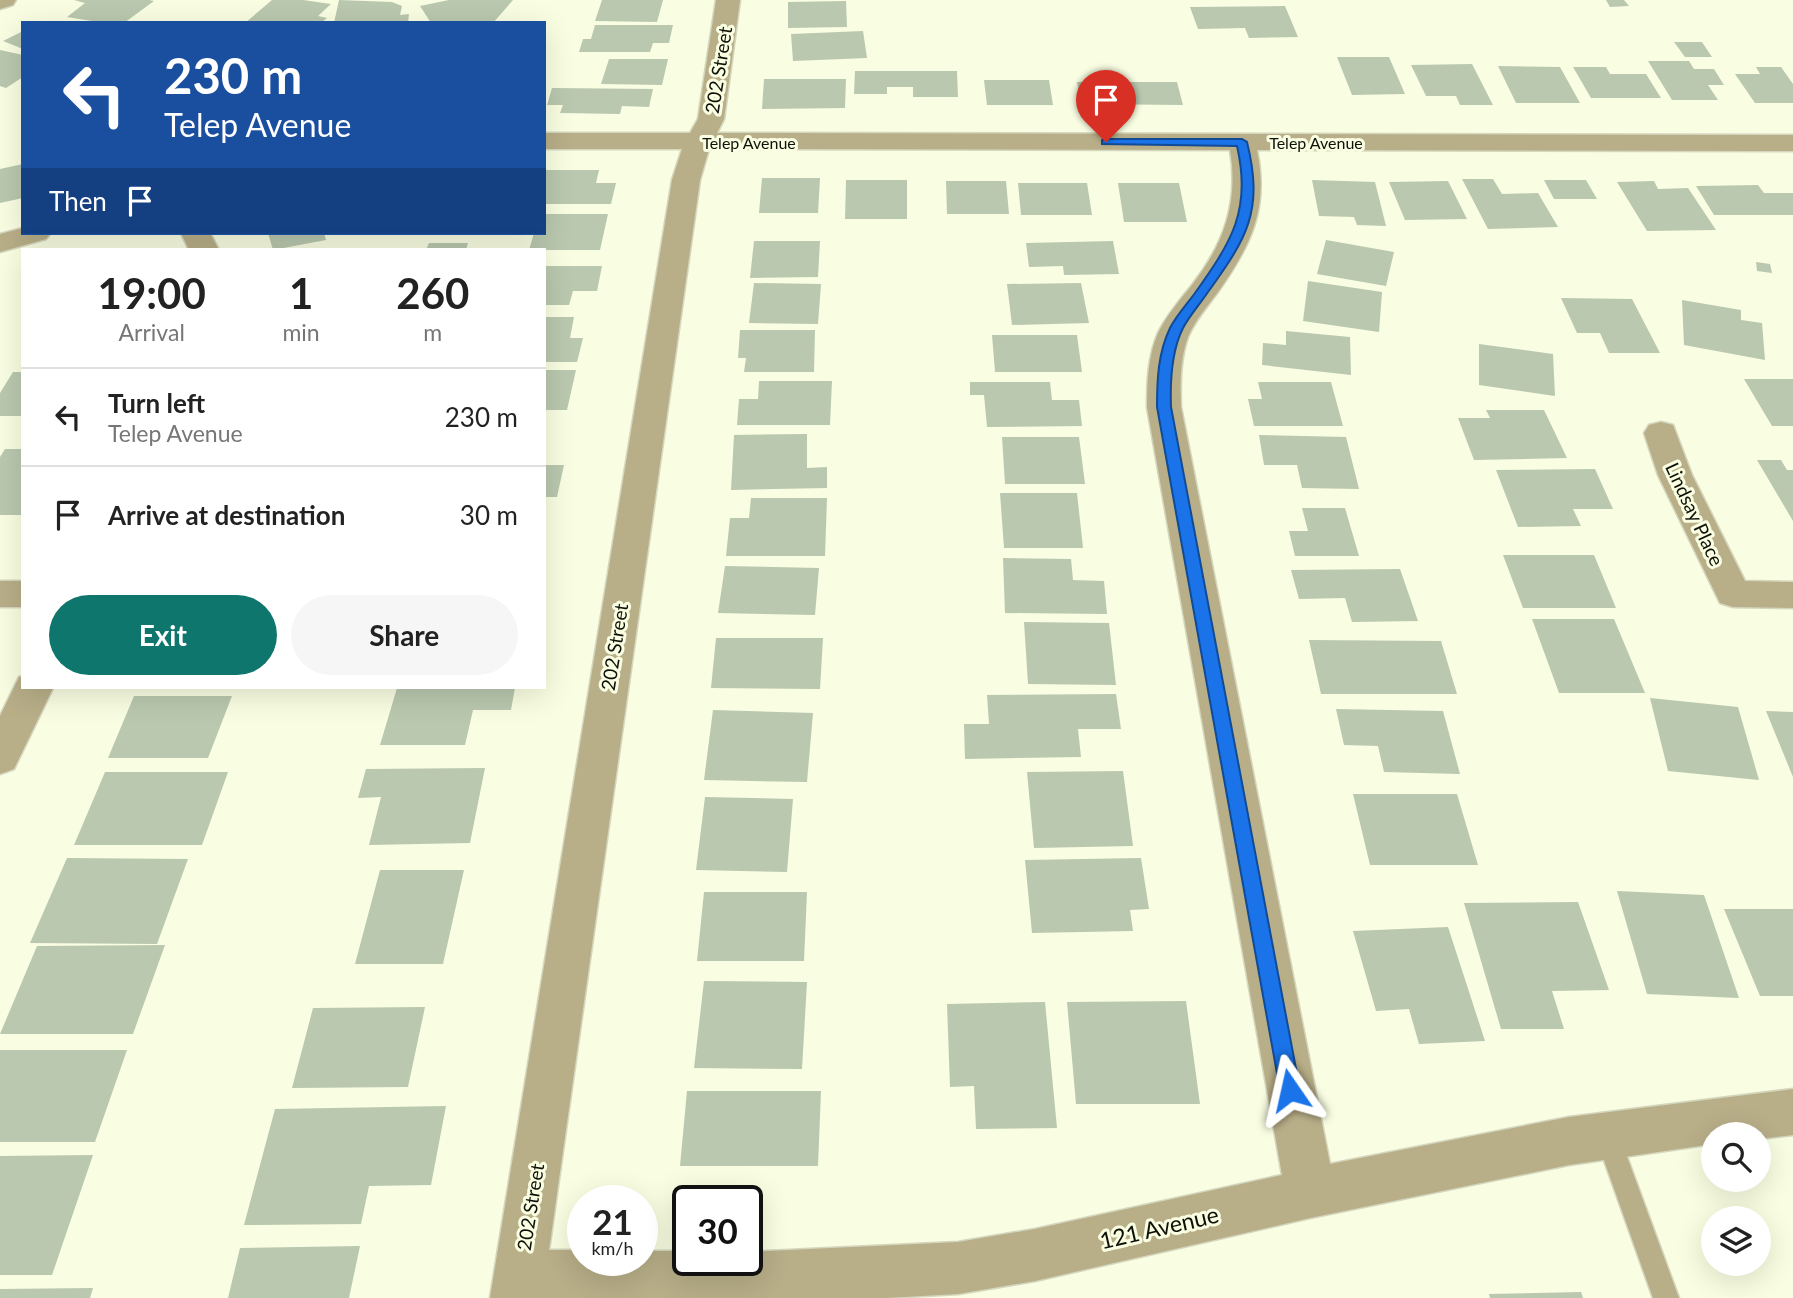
<!DOCTYPE html>
<style>
body{margin:0;font-family:Lato,sans-serif;background:#f6f6f6;color:#222;height:100vh;display:flex;flex-direction:column;font-size:26px;white-space:nowrap}
*{box-sizing:border-box;margin:0}
p{font-size:23px;color:#767676}
.icon{flex:none;width:38px;height:38px;fill:none;stroke:currentColor;stroke-width:2;stroke-linecap:round;stroke-linejoin:round}
.map{position:relative;flex:1;overflow:hidden}
.details{position:absolute;left:21px;top:248px;width:525px;height:441px;display:flex;flex-direction:column;background:#fff;border-radius:0px;box-shadow:0 7px 28px #0002}
.details>*{flex:none}
.hud{position:absolute;left:21px;top:21px;width:525px;height:214px;border-radius:0px;box-shadow:0 7px 28px #0002;background:#1a4fa0;color:#fff;overflow:hidden}
.controls{position:absolute;left:1701px;top:1122px;display:grid;gap:14px}
.controls a{display:grid;place-items:center;width:70px;height:70px;border-radius:50%;background:#fff;box-shadow:0 7px 28px #0002;font-size:35px}
.speed{position:absolute;left:567px;top:1185px;display:flex;gap:14px;font-size:35px;font-weight:700;text-align:center}
.speed>*{display:grid;place-content:center;width:91px;height:91px;border-radius:50%;background:#fff;box-shadow:0 7px 28px #0002;line-height:1}
.speed small{font-size:18px;font-weight:400}
.speed .limit{border:4px solid #111;border-radius:10px;background:#fff;color:#111}
.pin{position:absolute;display:grid;place-items:center;width:60px;height:60px;color:#fff;margin:-72px -30px;border-radius:50% 50% 50% 0;rotate:-45deg;box-shadow:0 0 7px #0007}
.pin .icon{rotate:45deg}
.me{position:absolute;width:77px;margin:-38px;rotate:349deg;stroke-linejoin:round;filter:drop-shadow(0 0 5px #0008)}
.turn{display:flex;align-items:center;gap:24px;height:147px;padding:0 28px;font-size:32px}
.turn .icon{width:91px;height:91px;stroke-width:2.5}
.turn b{display:block;font-size:49px;line-height:60px}
.then{display:flex;align-items:center;height:66px;padding:0 28px;background:#0003;gap:14px;font-size:26px}
.eta{display:flex;justify-content:space-evenly;align-items:center;height:119px;text-align:center}
.eta b{font-size:42px;font-weight:700;line-height:49px}
.button{display:flex;gap:14px;margin-top:auto;padding:14px 28px}
.button a{flex:1;height:80px;border-radius:42px;background:#0f766e;color:#fff;font-size:28px;font-weight:700;line-height:80px;text-align:center}
.button a+a{background:#f6f6f6;color:#222}
ul{padding:0;list-style:none}
li{display:flex;align-items:center;gap:21px;height:98px;padding:0 28px;border-top:2px solid #e0e0e0}
li div{flex:1}
li b{display:block;font-size:26px}
li em{font-style:normal}
.map>svg:first-child{display:block}
.building{fill:#bac8af}
.lines{fill:none;stroke-linecap:round;stroke-linejoin:round}
.lane-casing{stroke:#d4d7be;stroke-width:3}
.street-casing{stroke:#d4d7be;stroke-width:3}
.lane{fill:#b8ae88;fill-rule:evenodd}
.street{fill:#b8ae88;fill-rule:evenodd}
.route{fill:#1a73e8;stroke:#114b97;stroke-width:2}
.labels{text-anchor:middle;dominant-baseline:central;stroke-width:6;stroke-linejoin:round;paint-order:stroke}
.far-street-label{font-size:16px;fill:#0f1007;stroke:#f9fde1}
.street-label{font-size:19px;fill:#0f1007;stroke:#f9fde1}
.near-street-label{font-size:23px;fill:#0f1007;stroke:#f9fde1}
</style>
<div class="map">
<svg width="1793" height="1298" viewBox="0 0 1793 1298">
<rect width="100%" height="100%" fill="#f9fde1"/>
<path class="building" d="M74 0H149L154 1 124 23H104L67 17 85 3Z
M272 0H303L331 4 318 16 327 18 321 23H245Z
M339 0 392 2 402 6 400 15 409 14 408 23H334Z
M449 0H513L493 23H431L420 6Z
M602 0H663L657 22 595 21Z
M1606 0H1624L1629 6 1610 7Z
M846 1 847 27 788 28V2Z
M1285 6 1298 37 1249 38 1245 28 1198 29 1190 7Z
M595 25H673L669 43H653L650 52H579L583 39H591Z
M23 31V49L3 41Z
M863 31 867 58 793 61 791 34Z
M1674 42H1702L1712 57H1685Z
M0 50 23 55V77L6 88 0 86Z
M1337 57H1389L1405 94 1352 95Z
M609 59H668L662 85 601 84Z
M1648 61H1689L1694 69H1714L1724 85H1708L1718 100H1672Z
M1472 64 1493 105H1460L1456 96H1426L1411 65Z
M1498 66 1560 67 1580 103H1516Z
M1573 67H1606L1610 74H1646L1661 98H1591Z
M1756 67H1781L1793 84V103H1755L1735 74H1760Z
M855 71H957L958 97H913V87H887V94H854Z
M764 79H846L845 108 762 109Z
M984 80H1049L1053 105H987Z
M1077 82H1177L1183 105 1081 104Z
M552 88 653 89 649 107 622 106 620 114 560 113 563 105H547Z
M23 164V198L0 203V169Z
M544 170H599L596 183H616L611 204H544Z
M762 178H820L818 213H759Z
M1462 179H1493L1502 194 1538 193 1558 227 1488 229Z
M846 180H907V219H845Z
M1312 180 1375 182 1386 226 1357 225 1354 217 1319 216Z
M1544 180H1586L1597 199H1554Z
M946 181H1006L1009 214H947Z
M1448 181 1467 219 1405 220 1389 182Z
M1654 181 1658 189 1688 188 1716 230 1647 231 1617 182Z
M1018 183H1087L1092 215H1021Z
M1118 183H1179L1187 222H1124Z
M1758 185 1764 193H1793V215H1714L1696 186Z
M544 214H608L600 250H529L534 233H544Z
M268 233H324L326 240 273 250Z
M1326 240 1394 252 1386 286 1317 274Z
M754 241H820L818 277 750 278Z
M1113 241 1119 274 1064 275 1063 266 1029 267 1026 243Z
M429 243H468L466 250H426Z
M1756 262 1770 264 1772 273 1757 271Z
M544 266H602L597 291H573L569 305H544Z
M1308 281 1382 292 1379 332 1303 321Z
M754 283 821 284 818 324 749 323Z
M1081 283 1089 323 1012 325 1007 284Z
M1561 298 1632 299 1660 353H1609L1600 333H1577Z
M1682 300 1741 310V320L1762 323 1765 360 1684 345Z
M544 317H574L570 338H583L577 362H544Z
M740 330H815L814 372H744L746 358H738Z
M1286 331 1350 337 1351 375 1262 365 1263 343 1286 345Z
M992 335H1077L1082 372H995Z
M1479 344 1553 354 1555 396 1479 385Z
M544 370H576L567 410H544Z
M13 372H23V416H0V393Z
M1744 379H1793V426H1772Z
M759 381H832L830 425H737L739 399H758Z
M970 382H1050L1052 400H1079L1082 426 987 427 984 395H970Z
M1258 382H1331L1343 426H1254L1248 399H1262Z
M1486 410H1544L1567 458 1474 460 1458 418H1490Z
M807 434V468L827 467V488L731 490 734 435Z
M1259 435 1346 437 1359 489 1302 488 1297 465H1264Z
M1002 437H1079L1085 484H1005Z
M5 449H23V515H0V457Z
M1757 460H1781L1787 470H1793V521Z
M544 465H564L557 497H544Z
M1595 469 1613 509H1573L1581 526 1518 527 1496 470Z
M1000 493H1077L1083 548H1004Z
M751 498H827L825 556H726L730 518H749Z
M1302 508H1345L1359 556H1295L1289 531H1308Z
M1503 555H1594L1616 608H1523Z
M1003 558 1071 559 1073 580 1104 581 1107 614 1005 613Z
M725 566 819 568 815 615 718 613Z
M1400 569 1418 621 1352 622 1345 598 1299 599 1291 570Z
M1532 619H1614L1645 693H1559Z
M1024 622 1109 623 1116 685 1028 684Z
M716 638H823L820 689 711 688Z
M1309 640 1441 641 1457 694H1321Z
M397 688H515L511 710H473L465 745H380Z
M1116 694 1121 729H1078L1081 757 965 759 964 724H989L987 695Z
M134 696H232L208 758H108Z
M1650 698 1738 707 1759 780 1668 771Z
M1336 709 1443 711 1460 774 1384 772 1378 746 1344 745Z
M713 710 813 713 807 782 704 780Z
M1766 711 1793 712V777Z
M485 768 470 843 369 845 381 797 358 798 366 769Z
M1123 771 1133 846 1034 848 1027 772Z
M105 772H228L202 845H74Z
M1353 794H1457L1478 865H1370Z
M705 797 793 799 787 872 696 870Z
M67 858 188 859 157 944 30 943Z
M1141 858 1149 909 1130 910 1133 931 1032 933 1025 860Z
M380 870H464L443 964H355Z
M1617 891 1704 895 1739 998 1647 994Z
M704 892H807L804 961H697Z
M1578 902 1609 990 1552 991 1564 1029H1501L1464 903Z
M1724 909H1793V996H1760Z
M1448 927 1485 1041 1419 1044 1409 1009 1376 1011 1353 931Z
M165 945 133 1034H0L37 946Z
M704 981 807 982 802 1069 694 1068Z
M1186 1001 1200 1104H1076L1067 1002Z
M1045 1002 1057 1128 976 1129 974 1086 950 1087 947 1004Z
M425 1007 408 1087 292 1088 313 1008Z
M0 1050H127L95 1142H0Z
M687 1091H821L818 1166H680Z
M446 1106 431 1185 369 1186 361 1224 244 1225 275 1109Z
M93 1155 52 1275H0V1156Z
M360 1246 349 1298H228L240 1248Z
M93 1288 90 1298H0V1289Z
M1581 1292 1583 1298H1490L1489 1294Z"/>
<g class="lines">
<defs>
<path id="lane" d="M1607 1123 1616 1127 1619 1135 1679 1298H1653L1595 1135 1598 1127Z"/>
<path id="street" d="M0 0H16L13 5 0 9Z
M716 0H740L724 119 717 133 1793 135V151L1257 150C1269 209 1251 245 1218 292 1207 307 1195 320 1188 337 1180 359 1180 384 1181 407L1330 1164 1569 1117 1793 1089V1135L1759 1139V1134H1713V1144L1569 1165 1310 1218 1035 1281 958 1294 886 1298H490L672 180 682 149H544V133H690L698 119ZM709 149 1230 150C1239 202 1224 244 1192 285 1180 300 1167 315 1158 333 1148 356 1147 382 1147 407L1282 1175 1035 1229 958 1242 747 1252V1260H688V1251H642V1260H583V1250H549L700 180Z
M23 228V233H51L46 239 0 252V234Z
M181 233H210L219 250H189Z
M1661 422 1673 425 1692 475 1745 581 1793 582V608L1733 607 1720 603 1658 475 1644 433 1649 425Z
M0 581H23V607H0Z
M23 676V688H53L14 769 0 774V716L19 677Z"/>
</defs>
<use href="#lane" class="lane-casing"/>
<use href="#street" class="street-casing"/>
<use href="#lane" class="lane"/>
<use href="#street" class="street"/>
</g>
<path class="route" d="M1106 139H1242L1247 142C1264 211 1247 238 1208 292 1200 304 1190 315 1183 328 1171 352 1170 381 1171 407L1300 1090 1297 1097 1290 1100 1283 1097 1280 1090 1157 407C1157 380 1158 353 1170 328 1176 316 1187 304 1195 293 1231 242 1252 211 1237 146L1102 144V140Z"/>
<g class="labels">
<g class="far-street-label">
<text x="749" y="142">Telep Avenue</text>
<text x="1316" y="142">Telep Avenue</text>
</g>
<g class="street-label">
<text transform="translate(718 70) rotate(-81)">202 Street</text>
<text transform="translate(1695 514) rotate(65)">Lindsay Place</text>
<text transform="translate(614 647) rotate(-81)">202 Street</text>
<text transform="translate(530 1207) rotate(-81)">202 Street</text>
</g>
<g class="near-street-label">
<text transform="translate(1159 1227) rotate(-13)">121 Avenue</text>
</g>
</g>
</svg>
<div class="controls">
<a><svg class="icon" aria-label="search" viewBox="0 0 24 24"><circle cx="10" cy="10" r="6"/><path d="M15 15l6 6"/></svg></a>
<a><svg class="icon" aria-label="layers" viewBox="0 0 24 24"><path d="M12 4l9 5-9 5-9-5zM3 14l9 5 9-5"/></svg></a>
</div>
<div class="speed"><div>21<small>km/h</small></div><div class="limit">30</div></div>
<div class="pin" style="left:1106px;top:142px;background:#d93025"><svg class="icon" aria-label="arrive" viewBox="0 0 24 24"><path d="M6 21V4h12l-3 4 3 4H6"/></svg></div>
<svg class="me" style="left:1290px;top:1090px" viewBox="-20 -20 40 40"><path d="M0-17L14 15 0 8-14 15z" fill="#1a73e8" stroke="#fff" stroke-width="4"/></svg>
<div class="hud">
<div class="turn"><svg class="icon" aria-label="left" viewBox="0 0 24 24"><path d="M17 20v-9H6M10 6l-5 5 5 5"/></svg><div><b>230 m</b>Telep Avenue</div></div>
<div class="then">Then<svg class="icon" aria-label="arrive" viewBox="0 0 24 24"><path d="M6 21V4h12l-3 4 3 4H6"/></svg></div>
</div>
<section class="details">
<div class="eta">
<div><b>19:00</b><p>Arrival</p></div>
<div><b>1</b><p>min</p></div>
<div><b>260</b><p>m</p></div>
</div>
<ul>
<li><svg class="icon" aria-label="left" viewBox="0 0 24 24"><path d="M17 20v-9H6M10 6l-5 5 5 5"/></svg><div><b>Turn left</b><p>Telep Avenue</p></div><em>230 m</em></li>
<li><svg class="icon" aria-label="arrive" viewBox="0 0 24 24"><path d="M6 21V4h12l-3 4 3 4H6"/></svg><div><b>Arrive at destination</b></div><em>30 m</em></li>
</ul>
<div class="button"><a>Exit</a><a>Share</a></div>
</section>
</div>
